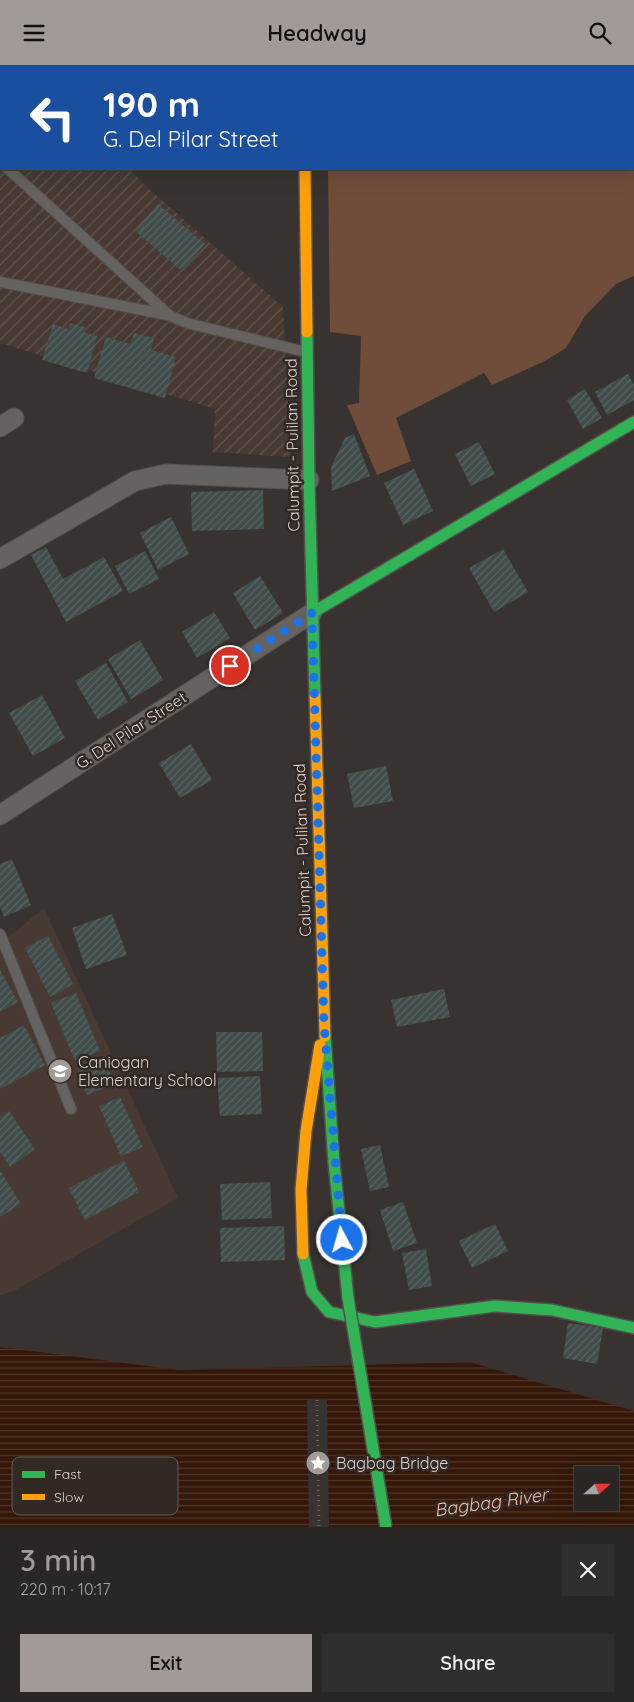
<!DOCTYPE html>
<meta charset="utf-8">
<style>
body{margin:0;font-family:Quicksand,sans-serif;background:#322e2c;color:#f1f3f6;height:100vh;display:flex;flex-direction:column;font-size:19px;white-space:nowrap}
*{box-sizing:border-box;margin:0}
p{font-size:16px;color:#a5a5a6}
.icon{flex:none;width:28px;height:28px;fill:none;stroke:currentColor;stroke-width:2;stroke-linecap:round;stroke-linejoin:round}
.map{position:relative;height:1462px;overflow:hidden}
.details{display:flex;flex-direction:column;background:#2a2624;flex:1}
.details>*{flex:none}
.top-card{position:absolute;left:0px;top:0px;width:635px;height:105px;box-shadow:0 5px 20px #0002,0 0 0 1px #464341;background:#1a4fa0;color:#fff;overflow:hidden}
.needle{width:32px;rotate:69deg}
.fabs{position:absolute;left:574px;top:1401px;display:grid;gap:10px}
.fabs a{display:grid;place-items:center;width:45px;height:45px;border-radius:0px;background:#2a2624;box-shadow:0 5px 20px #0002,0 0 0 1px #464341;font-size:25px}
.pin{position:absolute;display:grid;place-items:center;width:42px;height:42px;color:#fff;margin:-21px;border:2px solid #fff;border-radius:50%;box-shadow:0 1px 5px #0007}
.me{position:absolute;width:55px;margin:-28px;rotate:354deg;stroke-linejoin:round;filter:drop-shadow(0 0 4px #0008)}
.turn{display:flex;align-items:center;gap:18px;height:105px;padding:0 20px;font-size:22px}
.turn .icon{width:65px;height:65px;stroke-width:2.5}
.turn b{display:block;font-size:35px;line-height:42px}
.round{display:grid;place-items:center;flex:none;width:52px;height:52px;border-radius:0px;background:#322e2c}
.headline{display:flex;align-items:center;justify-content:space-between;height:85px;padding:0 20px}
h1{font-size:30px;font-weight:600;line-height:38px;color:#a19a97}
.primary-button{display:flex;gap:10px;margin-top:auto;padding:10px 20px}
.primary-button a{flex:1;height:58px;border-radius:0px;background:#a19a97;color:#111;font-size:20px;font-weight:600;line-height:58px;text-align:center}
.primary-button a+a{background:#322e2c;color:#f1f3f6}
header{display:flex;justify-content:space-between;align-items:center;height:65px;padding:0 20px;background:#a19a97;color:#111;font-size:22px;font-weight:600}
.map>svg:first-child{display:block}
.built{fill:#483933}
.industrial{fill:url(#industrial-furrows)}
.green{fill:#704c3b}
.water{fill:url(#water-rules);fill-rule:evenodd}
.pier{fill:#383330}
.building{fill:url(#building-hatch)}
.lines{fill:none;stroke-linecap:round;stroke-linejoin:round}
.lane-casing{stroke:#544f4d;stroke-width:12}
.street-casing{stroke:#544f4d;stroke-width:21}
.fast-casing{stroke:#544f4d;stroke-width:14}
.slow-casing{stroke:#544f4d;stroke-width:14}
.path{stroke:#676361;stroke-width:3;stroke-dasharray:1 4;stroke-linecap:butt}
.lane{stroke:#656260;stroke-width:10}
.street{stroke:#656260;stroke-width:19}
.fast{stroke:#30b455;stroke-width:11}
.slow{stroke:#ff9f0a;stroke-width:11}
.fast-bridge-casing{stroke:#544f4d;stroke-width:14;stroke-linecap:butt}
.fast-bridge{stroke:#30b455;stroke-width:11}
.route{stroke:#1a73e8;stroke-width:9;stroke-dasharray:0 16.2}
.labels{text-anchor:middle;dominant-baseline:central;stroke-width:5;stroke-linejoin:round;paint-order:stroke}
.street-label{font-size:16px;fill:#d9d2cf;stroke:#322824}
.poi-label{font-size:16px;fill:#d9d2cf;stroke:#322824;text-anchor:start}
.water-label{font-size:18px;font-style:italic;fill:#f3b99f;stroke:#322824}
.key{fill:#322824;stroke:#645b57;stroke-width:1}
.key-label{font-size:14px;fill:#d9d2cf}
</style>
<header><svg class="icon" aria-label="menu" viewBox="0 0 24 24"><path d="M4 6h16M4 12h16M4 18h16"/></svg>Headway<svg class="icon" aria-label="search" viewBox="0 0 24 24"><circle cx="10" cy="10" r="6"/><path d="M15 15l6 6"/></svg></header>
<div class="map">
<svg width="634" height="1462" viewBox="0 0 634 1462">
<defs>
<pattern id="industrial-furrows" width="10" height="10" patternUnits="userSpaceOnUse" patternTransform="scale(1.25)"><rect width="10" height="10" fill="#483933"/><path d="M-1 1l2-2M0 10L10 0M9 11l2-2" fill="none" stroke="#625550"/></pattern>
<pattern id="water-rules" width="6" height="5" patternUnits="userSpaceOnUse" patternTransform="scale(1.25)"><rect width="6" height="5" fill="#341708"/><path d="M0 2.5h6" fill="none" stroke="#51382b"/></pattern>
<pattern id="building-hatch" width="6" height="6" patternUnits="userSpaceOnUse" patternTransform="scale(1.25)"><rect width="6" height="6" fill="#404d4b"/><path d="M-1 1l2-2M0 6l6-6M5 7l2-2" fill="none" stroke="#5b6664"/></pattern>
</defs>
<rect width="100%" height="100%" fill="#383330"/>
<path class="built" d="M44 843 178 1133 12 1227 0 1230V879Z"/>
<path class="industrial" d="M0 0H29L30 1H1V104H129L147 122 283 242 291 392 213 387 215 344 0 278Z"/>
<path class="green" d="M327 0H546L547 1H327Z
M634 90V211L616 219 585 251 566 283 545 296 492 320 484 308 396 353 411 396 377 410 347 340 359 338 361 271 330 267 328 104H634Z"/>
<path class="water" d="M0 1282 179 1305 470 1297 634 1346V1462H0ZM582 1410H610V1438H582Z"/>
<path class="pier" d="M327 1334 329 1462H309L307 1335Z"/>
<path class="building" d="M158 139 205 179 182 206 135 166Z
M70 258 85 262 83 267 97 271 87 308 42 295 53 259 69 264Z
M134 268 154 273 151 285 176 292 165 333 94 313 106 272 131 279Z
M628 309 634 320V335L607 350 595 327Z
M585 324 602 353 583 364 567 335Z
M354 369 370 411 332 426 331 402 345 373Z
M479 377 495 409 471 421 455 389Z
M414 404 433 446 403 460 384 418Z
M263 425 264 464 192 466 191 427Z
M171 452 189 489 158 505 140 468Z
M46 482 63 514 104 492 123 526 66 557 31 490Z
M503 484 528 527 494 547 469 503Z
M145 486 159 514 129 529 115 501Z
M260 511 283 548 255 565 233 528Z
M214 547 230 573 197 593 182 567Z
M140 575 163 615 131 634 108 594Z
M106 598 128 637 98 655 75 616Z
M42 630 65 673 33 691 9 648Z
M191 679 212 715 180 733 159 698Z
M386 701 393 736 354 743 347 709Z
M12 794 31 840 4 852 0 842V799Z
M112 849 127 890 86 904 72 863Z
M48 871 73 919 50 932 25 883Z
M0 905 18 937 0 947Z
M444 924 450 952 397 962 391 935Z
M76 928 100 986 75 996 51 938Z
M24 960 45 1000 0 1024V973Z
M216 967H262L263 1006 217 1007Z
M104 994 114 1019 87 1030 77 1004Z
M260 1011 262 1049 220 1051 217 1013Z
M120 1032 143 1082 121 1091 99 1041Z
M9 1046 35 1084 10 1102 0 1087V1052Z
M380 1080 389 1122 370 1126 361 1084Z
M124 1096 139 1127 85 1155 69 1123Z
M0 1105 21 1139 0 1152Z
M270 1117 272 1153 222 1155 220 1119Z
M403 1137 417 1178 393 1186 380 1145Z
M495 1159 508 1186 472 1203 459 1176Z
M284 1161 285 1195 221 1197 220 1163Z
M426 1184 432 1221 409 1225 402 1188Z
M568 1258 603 1263 597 1299 563 1293Z"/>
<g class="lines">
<defs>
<path id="lane" d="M0 96 1 97
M8 104 168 249
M0 217 168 250 187 258 306 287
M0 869 71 1044"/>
<path id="street" d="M603 0 604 1
M0 362 14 353
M0 494 135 416 166 409 309 415
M0 750 312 548"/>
<path id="fast" d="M307 267 309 415 315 632
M312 548 634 357
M325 971 334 1098 348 1233
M303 1189 312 1227 329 1247 375 1257 495 1241 552 1245 634 1263"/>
<path id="slow" d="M304 0V1
M305 104 307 267
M315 632 325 971
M303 1189 301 1125 306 1066 320 980"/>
</defs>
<use href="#lane" class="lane-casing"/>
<use href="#street" class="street-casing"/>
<use href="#fast" class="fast-casing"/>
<use href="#slow" class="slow-casing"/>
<path class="path" d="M317 1335 319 1462"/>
<use href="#lane" class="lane"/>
<use href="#street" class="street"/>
<use href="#fast" class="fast"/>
<use href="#slow" class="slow"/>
<defs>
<path id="fast-bridge" d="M348 1233 386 1462"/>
</defs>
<use href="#fast-bridge" class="fast-bridge-casing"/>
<use href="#fast-bridge" class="fast-bridge"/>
</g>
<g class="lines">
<path class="route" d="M230 601 312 548 324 959 342 1175"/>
</g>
<defs>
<symbol id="school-disc" viewBox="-11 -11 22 22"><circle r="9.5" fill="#a19a97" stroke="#322824"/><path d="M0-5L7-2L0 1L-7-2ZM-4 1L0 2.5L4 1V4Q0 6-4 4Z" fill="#fff"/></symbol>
<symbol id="sight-disc" viewBox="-11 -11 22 22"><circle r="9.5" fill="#a19a97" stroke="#322824"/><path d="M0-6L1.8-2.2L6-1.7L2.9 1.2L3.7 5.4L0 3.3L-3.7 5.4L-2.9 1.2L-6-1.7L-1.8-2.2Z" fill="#fff"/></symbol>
</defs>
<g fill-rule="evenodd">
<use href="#school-disc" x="46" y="992" width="28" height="28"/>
<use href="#sight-disc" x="304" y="1384" width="28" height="28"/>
</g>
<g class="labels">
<g class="street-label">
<text transform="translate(292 380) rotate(-91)">Calumpit - Pulilan Road</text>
<text transform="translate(131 665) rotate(-33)">G. Del Pilar Street</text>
<text transform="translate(302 785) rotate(-92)">Calumpit - Pulilan Road</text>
</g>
<g class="poi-label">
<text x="78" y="997">Caniogan<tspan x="78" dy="18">Elementary School</tspan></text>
<text x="336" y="1398">Bagbag Bridge</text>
</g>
<g class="water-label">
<text transform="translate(491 1437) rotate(-8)">Bagbag River</text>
</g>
</g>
<rect x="12" y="1392" width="166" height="58" rx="8" class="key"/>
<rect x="22" y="1406" width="23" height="7" fill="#30b455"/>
<rect x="22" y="1429" width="23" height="6" fill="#ff9f0a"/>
<g class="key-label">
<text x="54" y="1414">Fast</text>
<text x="54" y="1437">Slow</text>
</g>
</svg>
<div class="fabs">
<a><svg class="needle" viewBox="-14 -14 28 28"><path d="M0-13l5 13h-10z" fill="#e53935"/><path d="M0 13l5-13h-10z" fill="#a5a5a6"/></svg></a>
</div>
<div class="pin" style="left:230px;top:601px;background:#d93025"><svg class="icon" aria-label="arrive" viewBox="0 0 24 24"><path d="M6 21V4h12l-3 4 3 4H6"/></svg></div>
<svg class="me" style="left:342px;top:1175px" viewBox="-20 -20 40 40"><circle r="17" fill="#1a73e8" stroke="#fff" stroke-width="3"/><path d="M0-11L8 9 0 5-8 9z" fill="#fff"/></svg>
<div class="top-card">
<div class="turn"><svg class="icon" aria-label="left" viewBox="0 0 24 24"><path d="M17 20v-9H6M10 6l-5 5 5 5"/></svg><div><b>190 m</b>G. Del Pilar Street</div></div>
</div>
</div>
<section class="details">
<div class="headline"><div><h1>3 min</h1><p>220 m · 10:17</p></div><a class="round"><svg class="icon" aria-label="close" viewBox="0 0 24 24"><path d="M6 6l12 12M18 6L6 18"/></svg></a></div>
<div class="primary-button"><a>Exit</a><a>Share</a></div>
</section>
